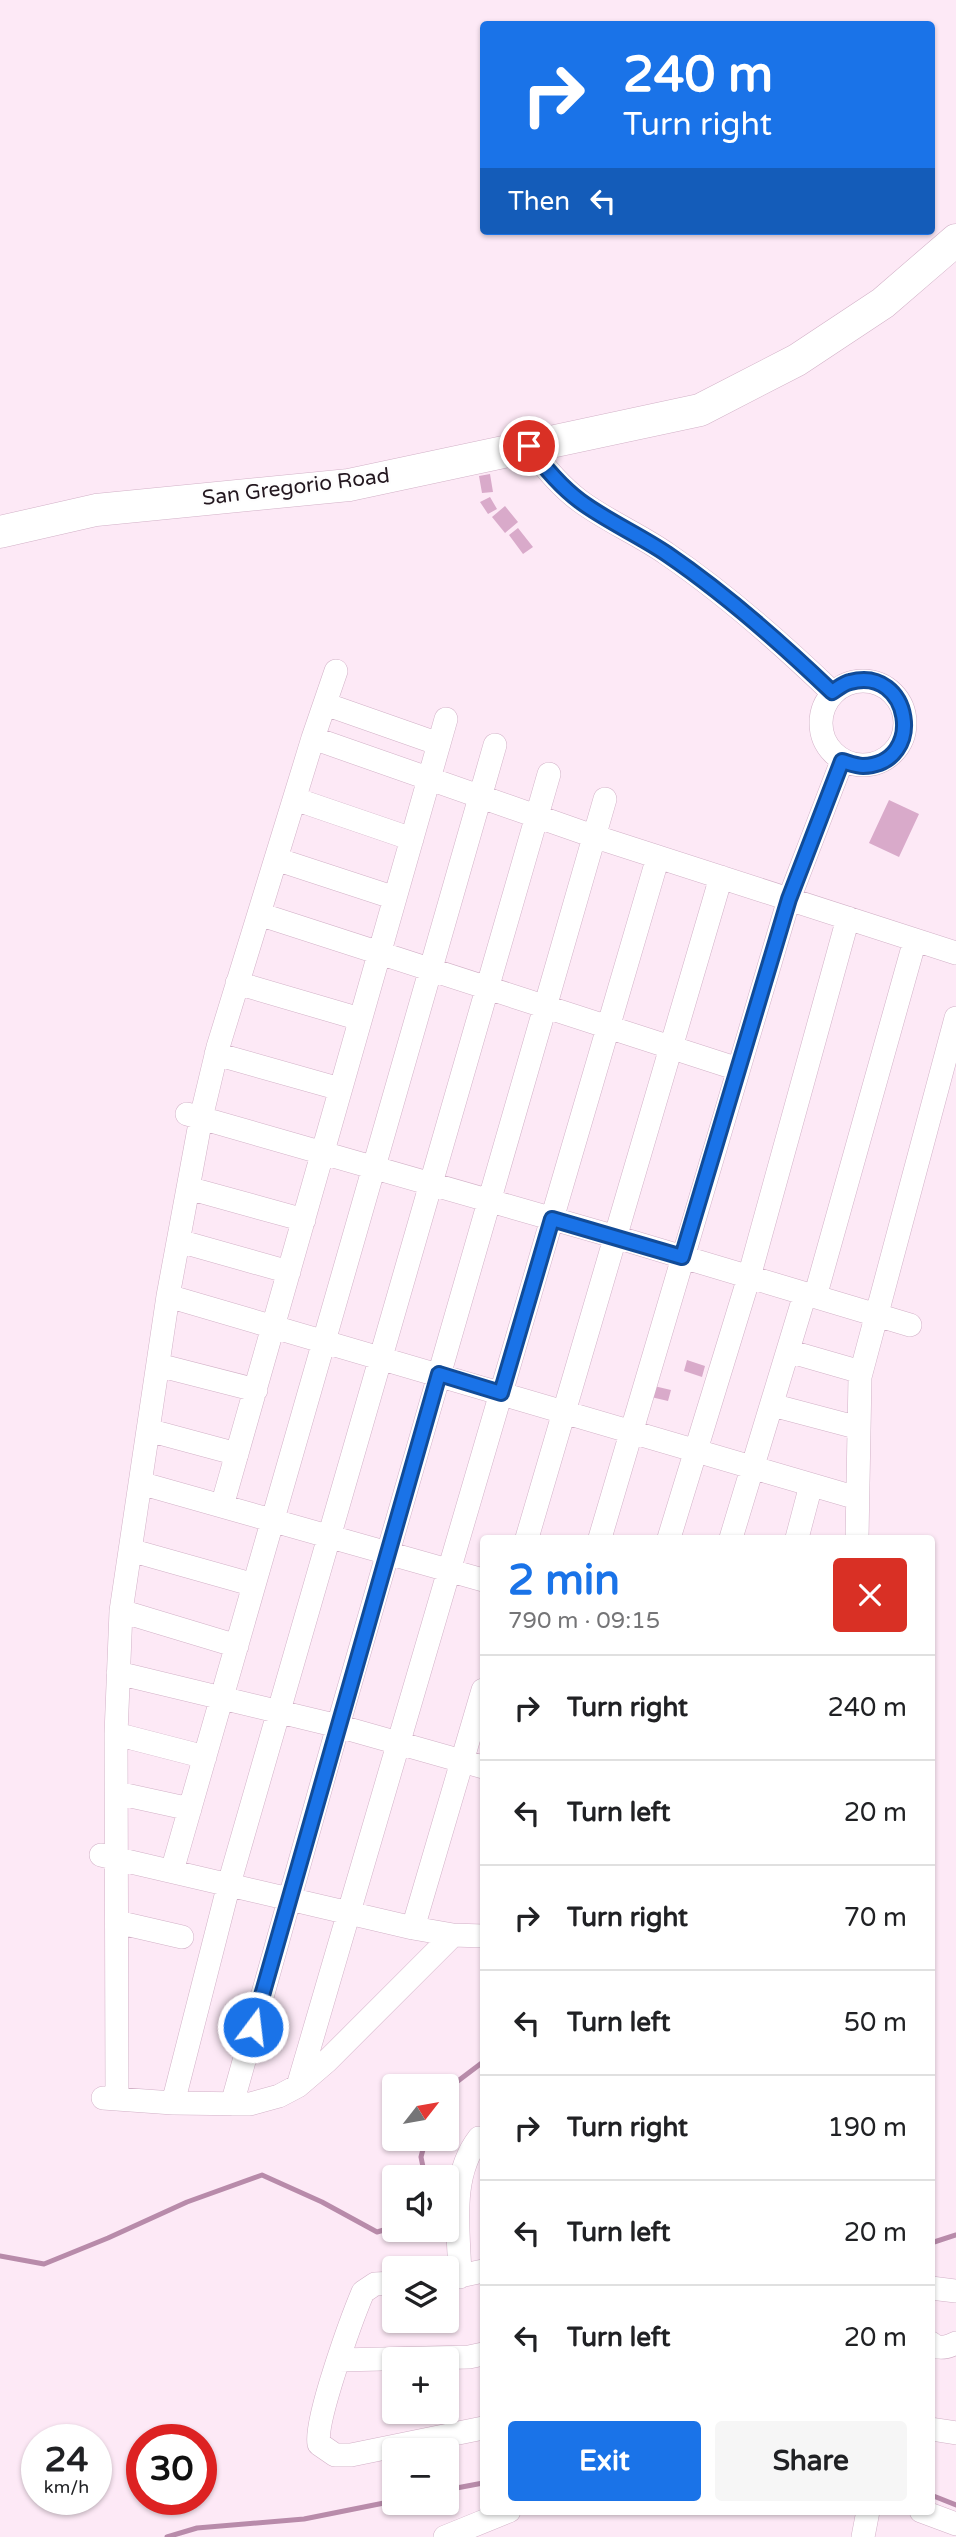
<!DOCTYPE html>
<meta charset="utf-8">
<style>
body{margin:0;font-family:"Varela Round",sans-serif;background:#f6f6f6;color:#202124;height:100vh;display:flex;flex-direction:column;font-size:26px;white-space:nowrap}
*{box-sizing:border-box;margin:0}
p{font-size:23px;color:#757577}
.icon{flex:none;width:38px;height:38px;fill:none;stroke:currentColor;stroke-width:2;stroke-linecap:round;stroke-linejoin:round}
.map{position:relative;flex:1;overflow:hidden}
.panel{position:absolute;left:480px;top:1535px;width:455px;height:980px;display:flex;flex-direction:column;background:#fff;border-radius:7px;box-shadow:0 2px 5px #0004}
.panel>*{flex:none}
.guide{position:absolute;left:480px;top:21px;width:455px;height:214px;border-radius:7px;box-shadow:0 2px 5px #0004;background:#1a73e8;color:#fff;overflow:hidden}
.needle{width:46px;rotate:59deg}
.buttons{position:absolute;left:382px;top:2074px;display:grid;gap:14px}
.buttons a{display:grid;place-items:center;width:77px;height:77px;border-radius:7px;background:#fff;box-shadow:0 2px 5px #0004;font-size:35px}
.speed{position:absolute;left:21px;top:2424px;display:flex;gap:14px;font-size:35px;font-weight:700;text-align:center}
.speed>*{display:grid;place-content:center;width:91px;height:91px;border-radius:50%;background:#fff;box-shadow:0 2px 5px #0004;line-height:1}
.speed small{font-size:18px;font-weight:400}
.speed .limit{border:10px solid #d22;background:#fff;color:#111}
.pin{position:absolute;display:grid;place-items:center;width:60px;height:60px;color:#fff;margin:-30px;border:4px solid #fff;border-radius:50%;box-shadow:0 2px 7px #0007}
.me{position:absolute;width:77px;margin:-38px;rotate:15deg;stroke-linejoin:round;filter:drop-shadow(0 0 5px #0008)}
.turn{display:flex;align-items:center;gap:24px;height:147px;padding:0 28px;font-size:32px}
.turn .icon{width:91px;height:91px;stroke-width:2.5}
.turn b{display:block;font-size:49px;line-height:60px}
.then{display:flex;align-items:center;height:66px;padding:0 28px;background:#0003;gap:14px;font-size:26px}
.round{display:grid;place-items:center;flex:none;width:74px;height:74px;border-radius:7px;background:#f6f6f6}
.overview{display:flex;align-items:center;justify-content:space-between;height:119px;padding:0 28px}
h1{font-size:42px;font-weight:800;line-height:52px;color:#1a73e8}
.cta{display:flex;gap:14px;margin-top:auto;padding:14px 28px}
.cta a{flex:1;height:80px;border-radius:7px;background:#1a73e8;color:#fff;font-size:28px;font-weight:800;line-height:80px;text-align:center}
.cta a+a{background:#f6f6f6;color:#202124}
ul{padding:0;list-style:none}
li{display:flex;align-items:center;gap:21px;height:105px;padding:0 28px;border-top:2px solid #e0e0e0}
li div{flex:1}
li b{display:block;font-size:26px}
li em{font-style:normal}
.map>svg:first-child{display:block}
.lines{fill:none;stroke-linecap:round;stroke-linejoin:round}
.stream{stroke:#b88baa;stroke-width:5}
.building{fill:#d9aaca}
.street-casing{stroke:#d2b1c7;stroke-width:24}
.secondary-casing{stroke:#d2b1c7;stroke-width:33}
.street{stroke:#fff;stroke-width:23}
.secondary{stroke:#fff;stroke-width:32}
.route-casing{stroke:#114b97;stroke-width:18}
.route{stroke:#1a73e8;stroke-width:12}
.labels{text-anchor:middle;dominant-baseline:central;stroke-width:5;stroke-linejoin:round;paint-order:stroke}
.street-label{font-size:21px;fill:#23171f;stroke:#fdfdfd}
</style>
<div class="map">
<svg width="956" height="2537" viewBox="0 0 956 2537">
<rect width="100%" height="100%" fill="#fde9f6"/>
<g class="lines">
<path class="stream" d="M446 2090 483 2062
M425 2177 421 2157 426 2138
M931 2243 956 2235
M0 2256 44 2264 108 2238 187 2202 262 2175 322 2202 377 2232 394 2227
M446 2490 483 2483
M931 2495 956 2505
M167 2537 197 2528 304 2519 394 2501"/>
</g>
<path class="building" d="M490 474 493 492 482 493 479 476Z
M490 497 497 509 488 514 480 502Z
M505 506 518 522 505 533 492 517Z
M518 528 533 547 523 554 509 535Z
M889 800 919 814 899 857 869 843Z
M687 1360 705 1366 702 1377 684 1371Z
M654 1386 671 1390 668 1401 651 1397Z"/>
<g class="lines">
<defs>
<path id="street" d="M529 446C544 467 560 486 580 501 607 521 640 535 667 554 727 595 780 642 832 692
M821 723a42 42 0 1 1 84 0a42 42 0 1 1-84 0Z
M325 704 439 744
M313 738 593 836 956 953
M295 799 412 839
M276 859 395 898
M259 914 738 1069
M237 983 360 1019
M216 1054 340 1089
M187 1114 616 1237 910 1325
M188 1188 304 1220
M179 1241 289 1272
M168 1296 857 1498
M815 1297 915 940
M788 1351 861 1372
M158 1365 256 1390
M772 1405 859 1428
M148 1430 237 1454
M140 1483 483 1580
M222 1506 446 719
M527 1538 721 877
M600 1538 789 899 842 761
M669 1538 749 1277 848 918
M731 1538 805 1294
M797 1538 811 1485
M857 1538 860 1377 956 1018
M130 1550 254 1585
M121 1611 237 1646
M118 1673 338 1726 483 1767
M116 1734 205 1757
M117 1793 190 1809
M101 1855 413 1928 453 1935 483 1936
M172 1871 495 745
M117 1922 182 1937
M413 1928 483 1690
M298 2086 658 857
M103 2098 173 2103 250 2104 279 2096 298 2086 326 2062 453 1935
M117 2098 116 1734 121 1611 168 1296 201 1118 218 1047 313 738 336 671
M173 2103 229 1884 549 774
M232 2104 338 1726 605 799
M460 2277C459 2230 449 2177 479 2138H483
M446 2279 483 2271
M394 2283 375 2284 363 2292C352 2318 314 2422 319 2444L335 2455H351L483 2428
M931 2288 956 2291
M931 2343C938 2350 948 2347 956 2343
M339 2360 469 2357 483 2354
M931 2429 956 2433
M921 2511 956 2524
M445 2537 509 2511
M863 2537 868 2511"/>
<path id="secondary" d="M0 532 96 510 349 485 700 410 797 360 883 303 956 240"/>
</defs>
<use href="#street" class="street-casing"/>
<use href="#secondary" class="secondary-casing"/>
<use href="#street" class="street"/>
<use href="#secondary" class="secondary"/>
</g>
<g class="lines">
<defs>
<path id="route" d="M253 2027 439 1374 501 1393 552 1219 682 1257 789 899 842 761C849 763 857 766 863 766 927 764 911 665 850 682 844 683 837 689 832 692 780 642 727 595 667 554 639 535 607 521 580 501 560 486 544 467 529 446"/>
</defs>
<use href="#route" class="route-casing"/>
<use href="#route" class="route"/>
</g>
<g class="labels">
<g class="street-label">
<text transform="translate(296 487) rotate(-7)">San Gregorio Road</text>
</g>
</g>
</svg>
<div class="buttons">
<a><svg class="needle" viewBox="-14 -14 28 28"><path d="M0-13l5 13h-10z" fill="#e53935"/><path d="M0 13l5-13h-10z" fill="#757577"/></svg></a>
<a><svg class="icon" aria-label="sound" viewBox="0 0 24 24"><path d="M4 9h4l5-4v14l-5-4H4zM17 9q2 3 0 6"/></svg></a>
<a><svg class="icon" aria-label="layers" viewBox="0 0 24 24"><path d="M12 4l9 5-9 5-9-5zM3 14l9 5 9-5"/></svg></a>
<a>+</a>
<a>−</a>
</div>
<div class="speed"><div>24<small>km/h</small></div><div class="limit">30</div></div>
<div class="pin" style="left:529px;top:446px;background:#d93025"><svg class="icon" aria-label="arrive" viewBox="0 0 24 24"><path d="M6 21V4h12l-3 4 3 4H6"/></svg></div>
<svg class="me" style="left:253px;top:2027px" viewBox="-20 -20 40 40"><circle r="17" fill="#1a73e8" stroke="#fff" stroke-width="3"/><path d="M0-11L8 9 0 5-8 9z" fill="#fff"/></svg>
<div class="guide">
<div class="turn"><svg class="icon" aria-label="right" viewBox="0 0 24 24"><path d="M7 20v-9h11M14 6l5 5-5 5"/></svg><div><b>240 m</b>Turn right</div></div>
<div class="then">Then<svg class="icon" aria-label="left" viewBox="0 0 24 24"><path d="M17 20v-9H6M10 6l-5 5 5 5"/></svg></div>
</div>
<section class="panel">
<div class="overview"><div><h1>2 min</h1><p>790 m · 09:15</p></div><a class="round" style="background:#d93025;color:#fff"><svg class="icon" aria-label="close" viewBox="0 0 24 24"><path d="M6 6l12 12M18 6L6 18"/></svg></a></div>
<ul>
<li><svg class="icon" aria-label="right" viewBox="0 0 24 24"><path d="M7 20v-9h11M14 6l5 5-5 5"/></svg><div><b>Turn right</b></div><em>240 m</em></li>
<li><svg class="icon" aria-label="left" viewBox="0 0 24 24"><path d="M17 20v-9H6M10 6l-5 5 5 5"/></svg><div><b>Turn left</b></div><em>20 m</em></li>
<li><svg class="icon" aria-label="right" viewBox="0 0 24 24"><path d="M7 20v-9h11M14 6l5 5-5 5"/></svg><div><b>Turn right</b></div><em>70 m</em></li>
<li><svg class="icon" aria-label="left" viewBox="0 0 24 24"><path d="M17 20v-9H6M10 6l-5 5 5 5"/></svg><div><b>Turn left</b></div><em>50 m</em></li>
<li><svg class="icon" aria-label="right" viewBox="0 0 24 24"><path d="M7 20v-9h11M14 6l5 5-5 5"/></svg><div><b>Turn right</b></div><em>190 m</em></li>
<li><svg class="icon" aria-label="left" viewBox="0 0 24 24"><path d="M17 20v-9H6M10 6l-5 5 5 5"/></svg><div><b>Turn left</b></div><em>20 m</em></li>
<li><svg class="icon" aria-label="left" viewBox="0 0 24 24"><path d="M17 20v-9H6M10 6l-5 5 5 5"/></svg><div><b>Turn left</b></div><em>20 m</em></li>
</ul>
<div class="cta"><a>Exit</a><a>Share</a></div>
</section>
</div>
